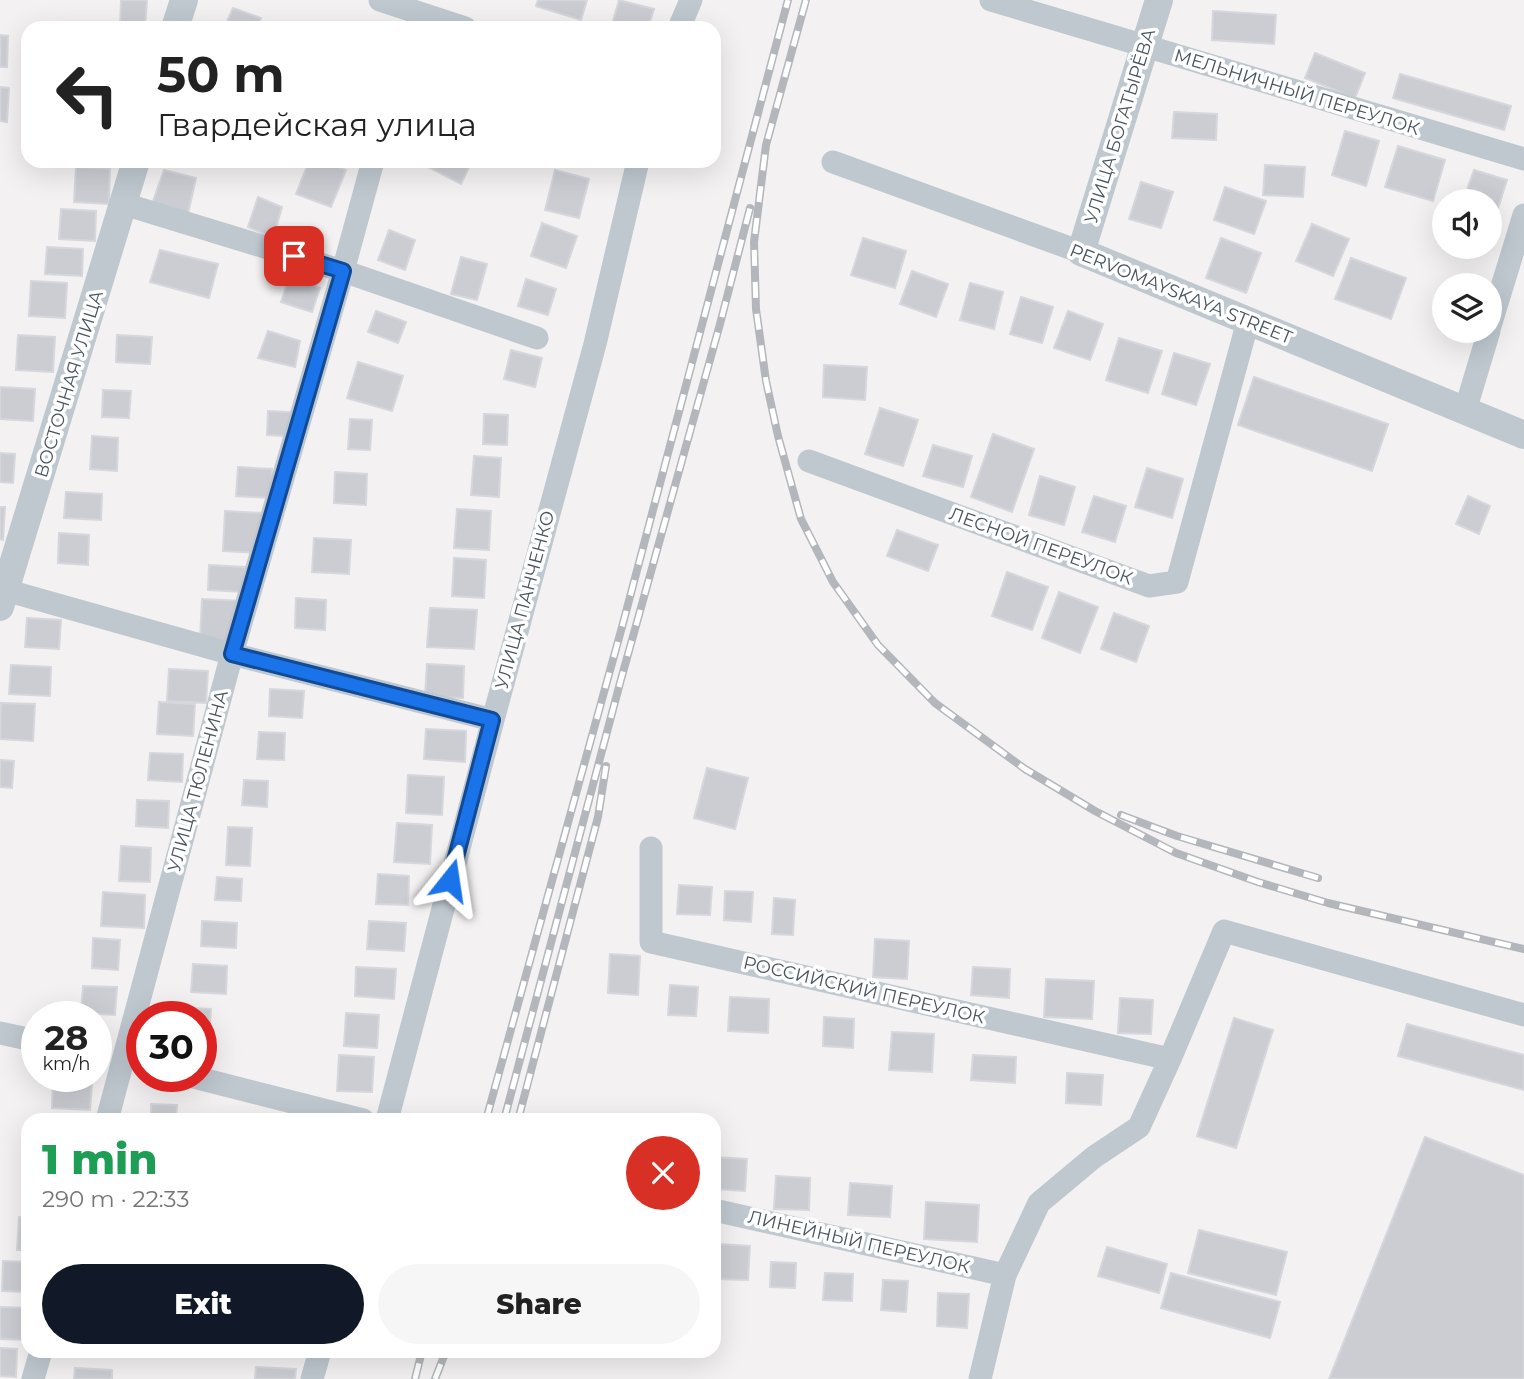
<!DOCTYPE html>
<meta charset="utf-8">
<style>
body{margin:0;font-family:Montserrat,sans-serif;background:#f6f6f6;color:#222;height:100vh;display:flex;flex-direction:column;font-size:26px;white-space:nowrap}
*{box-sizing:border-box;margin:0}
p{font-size:23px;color:#767676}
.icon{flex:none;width:38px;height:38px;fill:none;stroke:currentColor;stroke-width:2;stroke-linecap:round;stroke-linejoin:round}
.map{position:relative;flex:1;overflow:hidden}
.side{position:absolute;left:21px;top:1113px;width:700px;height:245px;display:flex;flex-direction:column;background:#fff;border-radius:21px;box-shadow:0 7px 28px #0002}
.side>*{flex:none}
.guide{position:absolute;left:21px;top:21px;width:700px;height:147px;border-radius:21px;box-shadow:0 7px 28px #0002;background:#fff;color:#222;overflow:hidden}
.buttons{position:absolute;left:1432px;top:189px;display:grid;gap:14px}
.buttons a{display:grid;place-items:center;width:70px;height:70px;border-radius:50%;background:#fff;box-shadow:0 7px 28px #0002;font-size:35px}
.speed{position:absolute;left:21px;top:1001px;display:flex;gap:14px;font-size:35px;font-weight:700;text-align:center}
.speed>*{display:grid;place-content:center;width:91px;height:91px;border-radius:50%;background:#fff;box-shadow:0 7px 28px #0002;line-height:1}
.speed small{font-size:18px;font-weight:400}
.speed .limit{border:10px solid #d22;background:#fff;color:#111}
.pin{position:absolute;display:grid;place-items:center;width:60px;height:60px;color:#fff;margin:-30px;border-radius:14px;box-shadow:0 4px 10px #0006}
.me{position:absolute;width:77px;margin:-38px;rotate:15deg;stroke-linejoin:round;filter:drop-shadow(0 0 5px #0008)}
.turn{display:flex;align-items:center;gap:24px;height:147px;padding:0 21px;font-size:32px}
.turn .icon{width:91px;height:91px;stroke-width:2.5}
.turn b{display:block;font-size:49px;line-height:60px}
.round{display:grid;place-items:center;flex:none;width:74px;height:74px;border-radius:37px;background:#f6f6f6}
.overview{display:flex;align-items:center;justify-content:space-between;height:119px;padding:0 21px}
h1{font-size:42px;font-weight:800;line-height:52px;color:#1e9e55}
.primary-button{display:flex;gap:14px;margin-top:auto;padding:14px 21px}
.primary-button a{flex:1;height:80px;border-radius:42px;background:#111827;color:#fff;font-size:28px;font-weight:800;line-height:80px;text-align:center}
.primary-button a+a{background:#f6f6f6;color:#222}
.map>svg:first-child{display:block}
.building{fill:#cbcdd3;stroke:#d5d7dc;stroke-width:2}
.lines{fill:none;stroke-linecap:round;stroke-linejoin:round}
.minor{stroke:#bfc8cf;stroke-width:23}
.tertiary{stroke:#bfc8cf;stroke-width:28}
.rail-casing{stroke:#b3b6bb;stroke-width:8}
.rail{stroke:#fff;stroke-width:5;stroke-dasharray:16;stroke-linecap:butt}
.route-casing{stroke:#114b97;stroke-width:18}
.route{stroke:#1a73e8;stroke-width:12}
.labels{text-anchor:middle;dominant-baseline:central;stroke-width:7;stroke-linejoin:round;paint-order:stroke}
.street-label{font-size:18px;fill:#49545e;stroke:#fff}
</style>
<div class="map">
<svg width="1524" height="1379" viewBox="0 0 1524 1379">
<rect width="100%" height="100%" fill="#f3f1f1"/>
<path class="building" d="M121 0H147L145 28H120Z
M538 0H587L581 20 536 6Z
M619 0 654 9 648 28H611Z
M233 8 261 18 257 28H224Z
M1213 11 1276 15 1274 44 1212 40Z
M0 35 8 36 7 67H0Z
M1315 53 1365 73 1355 98 1305 78Z
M1400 74 1511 106 1504 130 1393 98Z
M0 87 9 88 7 122 0 121Z
M1174 112 1217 114 1216 140 1172 138Z
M1345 131 1379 141 1366 186 1332 175Z
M1398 146 1445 160 1433 201 1385 187Z
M309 161H321L346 170 331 207 296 194Z
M418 161H472L461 184 418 162Z
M1265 165 1305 167 1303 197 1263 195Z
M76 167 110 169 109 204 74 202Z
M164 170 196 178 188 214 152 204Z
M555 170 589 179 579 218 545 210Z
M1474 170 1507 180 1494 221 1489 219V201H1463Z
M1141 182 1173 192 1161 228 1129 219Z
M1225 187 1266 201 1254 234 1214 220Z
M258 197 282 207 273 238 248 227Z
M61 209 96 211 95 241 59 239Z
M542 223 577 236 566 268 531 256Z
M1312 224 1349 239 1333 276 1296 261Z
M389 230 415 240 405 270 378 260Z
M863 238 906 251 895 288 851 275Z
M1221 238 1261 253 1246 293 1206 278Z
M47 247 83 249 82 276 45 274Z
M160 250 218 264 209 298 150 282Z
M461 257 487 264 477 300 451 294Z
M1351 258 1406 278 1391 319 1335 299Z
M912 271 948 284 936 317 900 304Z
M289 278 320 288 312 312 281 302Z
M526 279 556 289 548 315 518 306Z
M31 281 67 283 65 318 29 316Z
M970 283 1003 292 994 329 960 320Z
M1021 297 1053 307 1042 343 1010 334Z
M376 311 406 322 398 343 368 332Z
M1068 311 1103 324 1090 360 1054 348Z
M268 331 300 341 295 367 258 358Z
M18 335 55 337 53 372 16 370Z
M117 335 152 337 150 364 116 362Z
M1119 338 1162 351 1148 393 1106 380Z
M511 350 542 358 535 387 504 379Z
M1174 353 1210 364 1196 405 1162 394Z
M358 362 403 376 392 411 347 398Z
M824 365 867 367 865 400 823 397Z
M1254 377 1388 424 1372 471 1238 425Z
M0 387 35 389 33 421 0 419Z
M103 390 131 391 129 418 102 417Z
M880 408 918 420 903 466 865 454Z
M268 411 304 413 302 437 267 435Z
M484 414 508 415 507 445 483 444Z
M350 419 372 420 370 450 348 449Z
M993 434 1034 449 1012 512 971 497Z
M92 436 118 438 117 471 90 469Z
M933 445 972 456 963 487 923 476Z
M0 453 15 454 13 483 0 482Z
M474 456 501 458 499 497 471 495Z
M238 467 272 469 270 498 236 496Z
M1147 468 1183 479 1172 518 1135 507Z
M335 472 367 474 366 505 334 503Z
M1040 476 1075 487 1064 525 1029 515Z
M66 492 102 494 101 520 64 518Z
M1094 496 1126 506 1115 542 1082 532Z
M1468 496 1490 506 1479 534 1456 524Z
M0 507H5L3 540 0 539Z
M457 509 491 511 489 550 454 548Z
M225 511 262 513 260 553 223 551Z
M897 530 938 545 928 571 887 556Z
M59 533 89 535 88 565 58 563Z
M314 538 351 540 349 574 312 572Z
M454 558 486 560 484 598 452 596Z
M209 565 245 567 244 592 208 590Z
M1007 572 1048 587 1032 630 992 616Z
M1059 592 1098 607 1080 653 1042 638Z
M296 598 326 600 325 630 295 628Z
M202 599 243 601 240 642 200 640Z
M430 608 477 610 474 649 427 647Z
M1114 613 1149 626 1136 662 1101 649Z
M27 618 61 620 59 649 25 647Z
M427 664 464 666 463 698 425 696Z
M11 665 51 667 50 696 9 694Z
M169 669 208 671 206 703 167 701Z
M270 689 304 691 302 718 269 716Z
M159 702 195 704 193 736 157 734Z
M1 703 35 704 33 741 0 739Z
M426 729 466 731 465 762 424 759Z
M259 732 285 733 284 760 257 759Z
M150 753 183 754 182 782 148 780Z
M0 760 14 761 12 788 0 787Z
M707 768 748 778 735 829 694 818Z
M408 775 444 777 442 815 406 813Z
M244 780 268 781 267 807 242 805Z
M137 800 169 801 168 828 136 826Z
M397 823 432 825 430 864 394 862Z
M228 827 252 828 250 866 226 865Z
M121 846 151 848 150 882 119 881Z
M378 874 409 876 408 905 376 904Z
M217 877 242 879 241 901 215 900Z
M679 885 712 887 710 915 677 914Z
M725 891 753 892 751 922 724 920Z
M103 892 145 895 144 928 101 926Z
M774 898 795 900 793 935 772 934Z
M202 921 237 923 236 948 201 946Z
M369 921 406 923 404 951 367 949Z
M93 938 120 940 118 970 92 968Z
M875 939 909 941 907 979 873 977Z
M610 954 640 956 638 995 608 993Z
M193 964 227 966 226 994 191 992Z
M356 967 396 969 394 999 355 996Z
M973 967 1010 969 1009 998 971 995Z
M1046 979 1094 981 1092 1019 1044 1017Z
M670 985 698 987 696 1016 668 1015Z
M83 986 117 987 115 1015 81 1013Z
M730 997 769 999 768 1033 728 1031Z
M1120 998 1153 1000 1151 1034 1118 1033Z
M171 1007 211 1009 209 1036H201V1017H171Z
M346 1013 379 1015 377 1048 344 1046Z
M824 1017 854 1019 853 1048 823 1046Z
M1234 1018 1273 1030 1236 1148 1197 1136Z
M1407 1024 1524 1055V1090L1398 1056Z
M892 1032 934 1034 932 1072 889 1070Z
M339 1055 374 1057 372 1092 337 1091Z
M973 1055 1016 1057 1015 1083 971 1080Z
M1067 1073 1103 1075 1101 1105 1066 1103Z
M53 1081 92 1083 90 1110 52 1108Z
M151 1104 177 1105 176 1120H151Z
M1425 1137 1524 1175V1379H1329Z
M714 1157 747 1159 745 1191 714 1189Z
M776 1176 810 1178 809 1210 774 1209Z
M850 1183 892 1186 890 1217 848 1215Z
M926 1202 979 1205 977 1242 924 1239Z
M19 1217H28V1250H17Z
M1199 1230 1287 1252 1276 1295 1188 1273Z
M719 1244 750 1246 748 1280 717 1279Z
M1107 1247 1167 1264 1159 1293 1098 1276Z
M3 1261 28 1262V1292L2 1291Z
M771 1262 796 1263 795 1288 770 1287Z
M825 1273 853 1274 852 1301 823 1300Z
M1171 1273 1280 1302 1270 1338 1161 1308Z
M883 1280 908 1281 906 1312 881 1310Z
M938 1293 969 1294 967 1328 937 1326Z
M0 1307 28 1308V1340L0 1339Z
M0 1348 17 1349 16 1377 0 1376Z
M256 1367 296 1369 295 1379H255Z
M75 1368 112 1370V1379H74Z"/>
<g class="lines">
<path class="minor" d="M380 0 465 28
M991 0 1524 159
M679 28 691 0
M833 162 1081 252
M124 204 343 271 537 338
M1489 329 1524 215
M1465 411 1489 331
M809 461 1149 586 1177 582 1248 321
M5 590 232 654 493 720
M651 848V942L1170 1059
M0 1033 37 1041
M190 1076 363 1120
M107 1120 232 654 343 271 373 161
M387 1120 493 720 595 344 638 161
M714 1210 1005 1275
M33 1379 41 1351
M312 1379 320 1351
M980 1379 1005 1275 1039 1203 1094 1157 1139 1127 1170 1059 1224 931 1524 1015"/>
<path class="tertiary" d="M1159 0 1081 252 1524 435
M175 28 184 0
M0 607 136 161"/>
<defs>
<path id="rail" d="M806 0 766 145 754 242 756 309 766 381 778 436 801 519 833 582 878 645 935 703 1025 769 1095 811 1176 853 1258 882 1328 903 1524 949
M1121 815 1177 836 1318 878
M486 1120 622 627 788 0
M504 1120 620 683 720 324 750 208
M518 1120 598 817 606 766
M415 1379 422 1351
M435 1379 446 1351"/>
</defs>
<use href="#rail" class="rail-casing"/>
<use href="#rail" class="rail"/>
</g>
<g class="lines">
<defs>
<path id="route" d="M294 256 343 271 232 654 492 720 450 880"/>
</defs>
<use href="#route" class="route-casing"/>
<use href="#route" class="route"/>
</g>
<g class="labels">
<g class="street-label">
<text transform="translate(1297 92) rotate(17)">МЕЛЬНИЧНЫЙ ПЕРЕУЛОК</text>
<text transform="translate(1120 126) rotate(-73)">УЛИЦА БОГАТЫРЁВА</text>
<text transform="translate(1181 294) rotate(22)">PERVOMAYSKAYA STREET</text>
<text transform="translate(69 384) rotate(-73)">ВОСТОЧНАЯ УЛИЦА</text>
<text transform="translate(1041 546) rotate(20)">ЛЕСНОЙ ПЕРЕУЛОК</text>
<text transform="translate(525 600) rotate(-75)">УЛИЦА ПАНЧЕНКО</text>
<text transform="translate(198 781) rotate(-75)">УЛИЦА ТЮЛЕНИНА</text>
<text transform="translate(864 990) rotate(13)">РОССИЙСКИЙ ПЕРЕУЛОК</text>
<text transform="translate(859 1242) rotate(13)">ЛИНЕЙНЫЙ ПЕРЕУЛОК</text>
</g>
</g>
</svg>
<div class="buttons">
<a><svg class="icon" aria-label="sound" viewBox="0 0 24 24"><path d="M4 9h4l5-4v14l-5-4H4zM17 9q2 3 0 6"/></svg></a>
<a><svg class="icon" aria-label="layers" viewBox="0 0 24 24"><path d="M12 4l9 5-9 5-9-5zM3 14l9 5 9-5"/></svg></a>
</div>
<div class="speed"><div>28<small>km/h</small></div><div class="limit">30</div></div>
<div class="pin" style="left:294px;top:256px;background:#d93025"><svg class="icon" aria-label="arrive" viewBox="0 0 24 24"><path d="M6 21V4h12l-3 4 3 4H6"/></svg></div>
<svg class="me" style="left:450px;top:880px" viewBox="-20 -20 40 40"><path d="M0-17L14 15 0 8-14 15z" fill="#1a73e8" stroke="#fff" stroke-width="4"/></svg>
<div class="guide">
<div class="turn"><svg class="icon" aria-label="left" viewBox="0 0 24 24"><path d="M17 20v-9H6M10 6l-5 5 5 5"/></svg><div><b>50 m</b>Гвардейская улица</div></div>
</div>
<section class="side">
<div class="overview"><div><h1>1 min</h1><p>290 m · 22:33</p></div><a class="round" style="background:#d93025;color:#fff"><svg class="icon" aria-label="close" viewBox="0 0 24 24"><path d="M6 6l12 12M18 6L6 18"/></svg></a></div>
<div class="primary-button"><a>Exit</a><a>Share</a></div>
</section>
</div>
